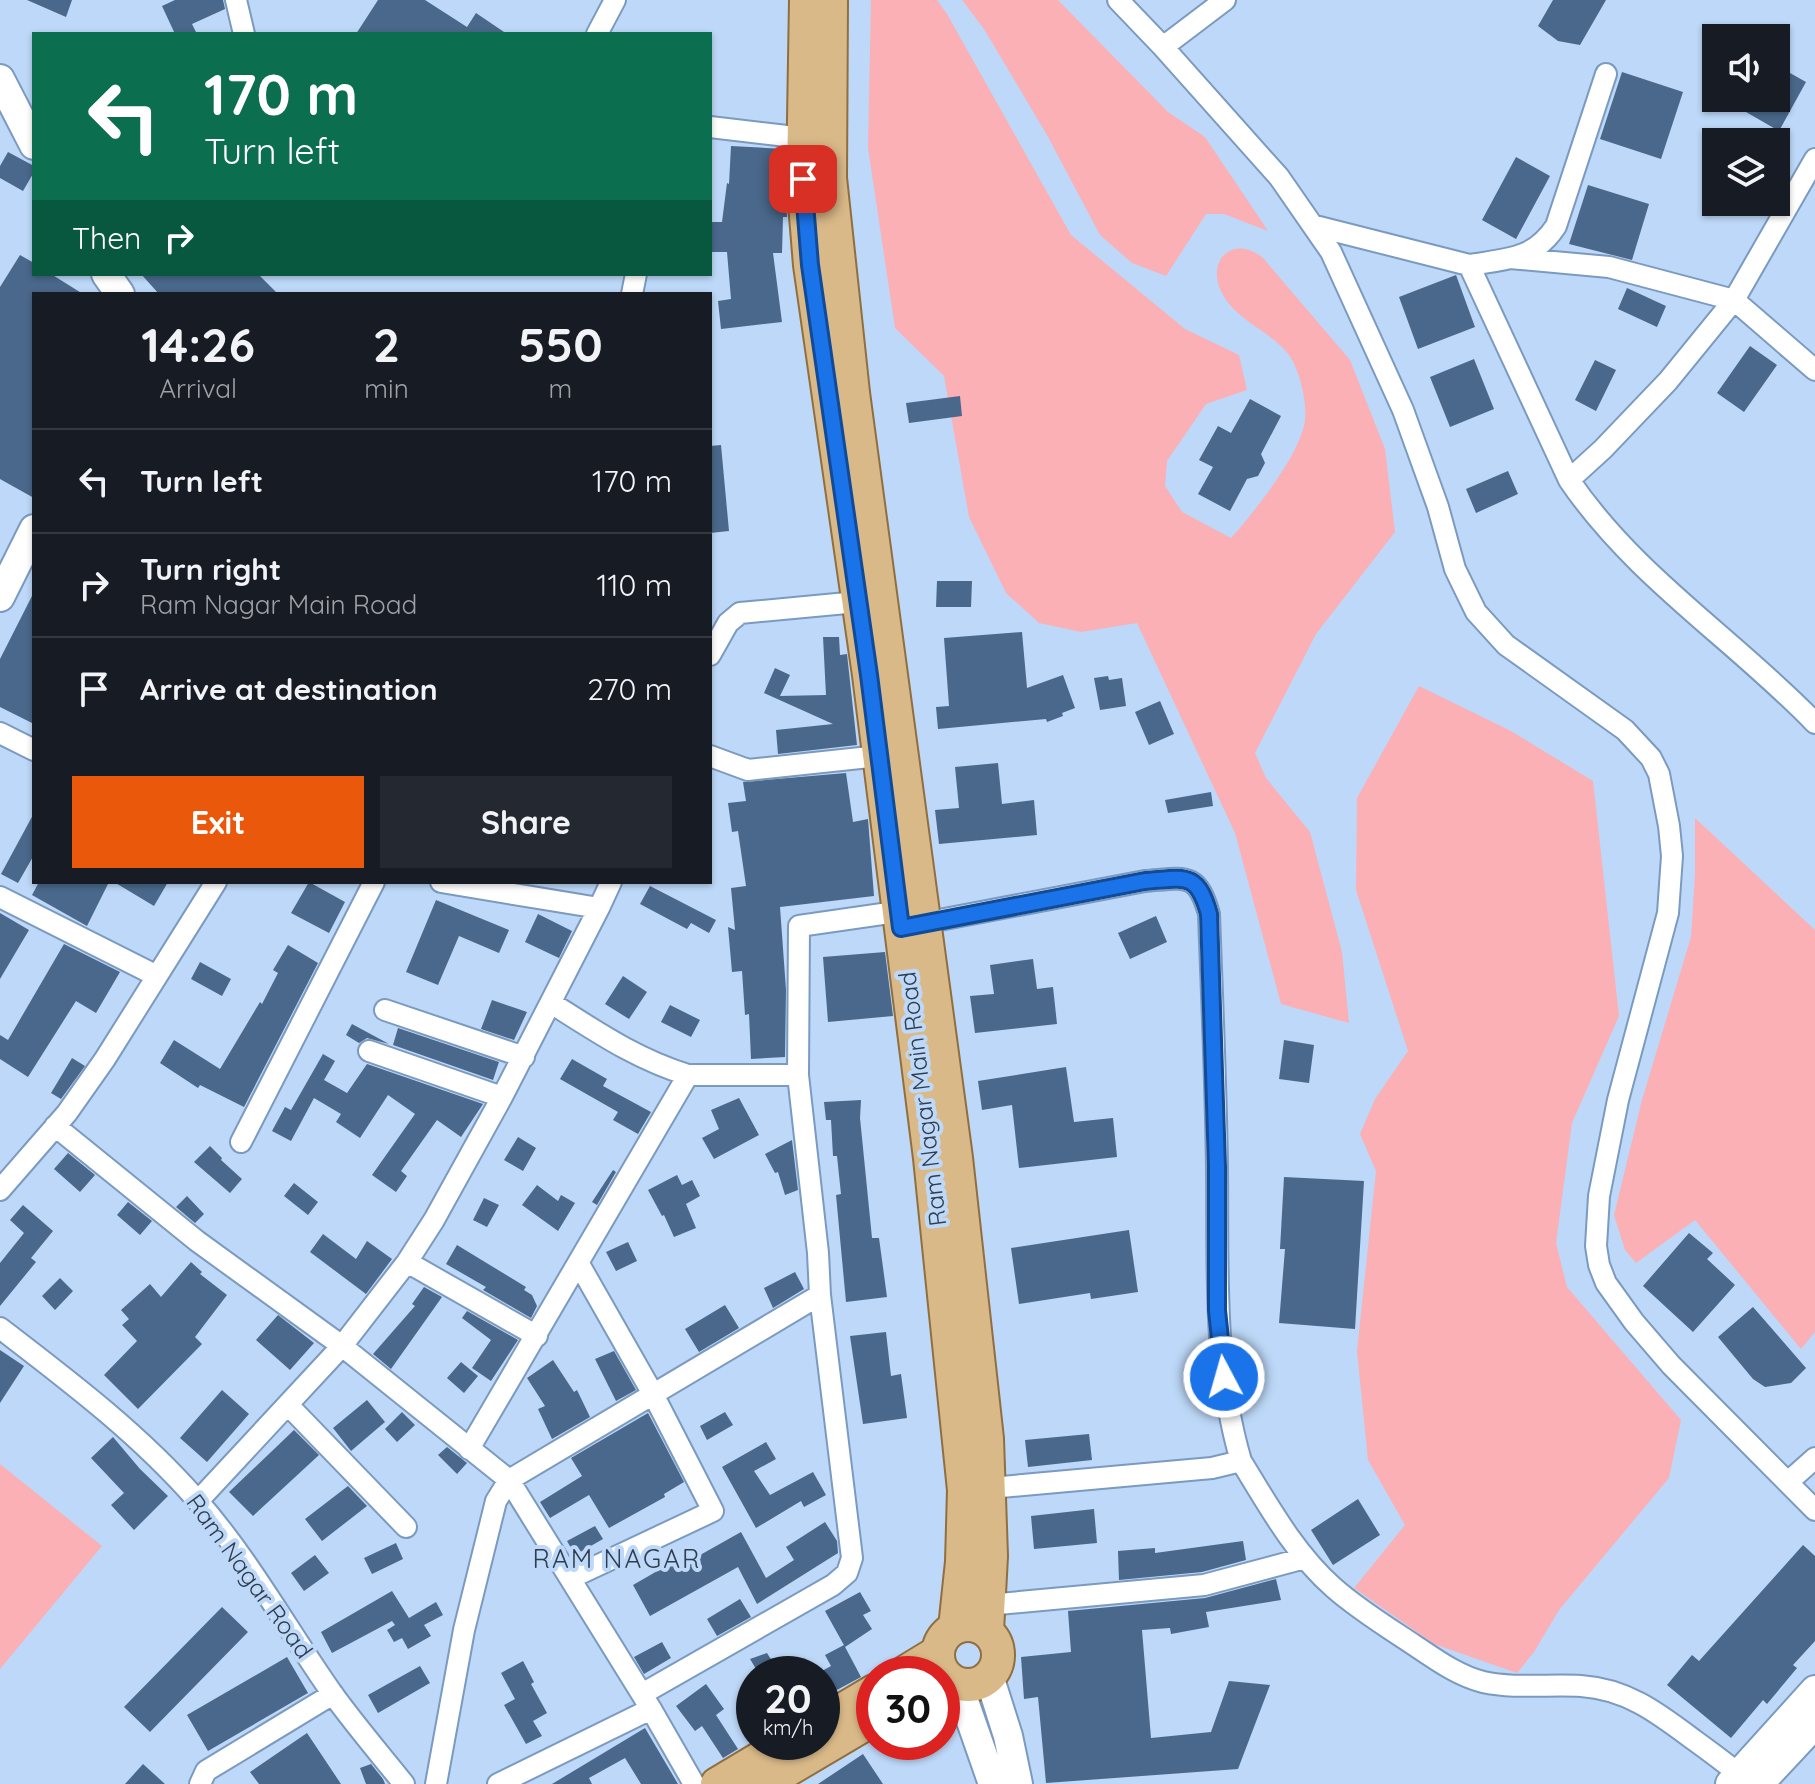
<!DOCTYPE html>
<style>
body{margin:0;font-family:Quicksand,sans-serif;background:#242831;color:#f1f3f6;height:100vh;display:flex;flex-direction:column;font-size:30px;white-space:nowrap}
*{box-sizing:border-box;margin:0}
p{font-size:26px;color:#9ea1a6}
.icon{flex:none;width:44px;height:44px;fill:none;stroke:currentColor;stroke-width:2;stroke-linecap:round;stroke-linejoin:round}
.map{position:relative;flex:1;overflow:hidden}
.drawer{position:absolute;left:32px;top:292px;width:680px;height:592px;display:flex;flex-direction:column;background:#171b24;border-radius:0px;box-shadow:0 2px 6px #0004}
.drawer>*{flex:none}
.top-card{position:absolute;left:32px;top:32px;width:680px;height:244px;border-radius:0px;box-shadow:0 2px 6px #0004;background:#0b6e4f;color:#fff;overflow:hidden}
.controls{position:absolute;left:1702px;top:24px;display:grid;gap:16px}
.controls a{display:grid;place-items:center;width:88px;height:88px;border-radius:0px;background:#171b24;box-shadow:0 2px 6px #0004;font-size:40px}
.speed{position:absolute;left:736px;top:1656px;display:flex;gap:16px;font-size:40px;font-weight:700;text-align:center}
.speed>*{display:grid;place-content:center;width:104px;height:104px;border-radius:50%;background:#171b24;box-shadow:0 2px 6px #0004;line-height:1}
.speed small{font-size:20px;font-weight:400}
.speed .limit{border:12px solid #d22;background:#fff;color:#111}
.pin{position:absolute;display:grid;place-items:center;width:68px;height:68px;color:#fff;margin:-34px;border-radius:16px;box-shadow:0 4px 12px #0006}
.me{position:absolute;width:88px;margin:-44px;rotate:354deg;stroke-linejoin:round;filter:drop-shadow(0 0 6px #0008)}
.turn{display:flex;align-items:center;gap:28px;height:168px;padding:0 40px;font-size:36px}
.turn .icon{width:104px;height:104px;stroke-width:2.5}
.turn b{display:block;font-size:56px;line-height:68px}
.then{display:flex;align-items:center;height:76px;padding:0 40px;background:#0003;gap:16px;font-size:30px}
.eta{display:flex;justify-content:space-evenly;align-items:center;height:136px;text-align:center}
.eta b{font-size:48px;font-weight:800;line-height:56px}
.button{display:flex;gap:16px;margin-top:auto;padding:16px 40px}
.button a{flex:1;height:92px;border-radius:0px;background:#ea580c;color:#fff;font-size:32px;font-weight:800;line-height:92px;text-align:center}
.button a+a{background:#242831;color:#f1f3f6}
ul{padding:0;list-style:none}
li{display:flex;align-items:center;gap:24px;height:104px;padding:0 40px;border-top:2px solid #363941}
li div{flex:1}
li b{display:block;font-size:30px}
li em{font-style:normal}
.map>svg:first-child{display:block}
.green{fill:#fbb0b6}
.building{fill:#4a688b}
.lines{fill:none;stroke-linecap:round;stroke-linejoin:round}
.street-casing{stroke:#7b9ac0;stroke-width:24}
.secondary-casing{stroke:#7b9ac0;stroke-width:32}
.primary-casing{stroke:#8f6f40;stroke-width:36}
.street{stroke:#fff;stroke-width:20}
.secondary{stroke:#fff;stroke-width:28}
.primary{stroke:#dab988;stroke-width:32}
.route-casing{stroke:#114b97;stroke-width:20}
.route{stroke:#1a73e8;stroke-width:14}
.labels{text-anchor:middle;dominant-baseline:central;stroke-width:8;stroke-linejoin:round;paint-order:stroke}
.street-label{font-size:24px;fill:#2f3d4d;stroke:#bdd8f8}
.neighbourhood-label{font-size:26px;letter-spacing:2px;fill:#2f3d4d;stroke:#bdd8f8}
</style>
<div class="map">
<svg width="1815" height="1784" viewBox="0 0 1815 1784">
<rect width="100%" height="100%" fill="#bdd8f8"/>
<path class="green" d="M871 0H937L947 14 1071 235 1185 329 1239 355 1247 390 1206 404 1167 461 1165 486 1182 512 1231 538C1255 511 1295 461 1304 426 1309 408 1300 370 1289 355 1271 331 1236 321 1222 293 1205 261 1233 233 1263 258L1350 360 1385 449 1395 532 1316 634 1255 753 1266 778 1310 832 1342 952 1349 1023 1281 1004 1235 833 1137 623 1081 632 1039 623 1006 593 969 517 944 376 895 328 868 148Z
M962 0H1058L1168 112 1205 137 1268 231 1224 214H1206L1166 276 1132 263 1100 235 1047 135 984 29Z
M1419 686 1511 731 1593 781 1619 1016 1572 1123 1556 1243 1567 1287 1681 1420 1669 1478 1559 1610 1534 1652 1517 1673 1434 1644 1354 1588 1405 1525 1368 1460 1357 1351 1376 1171 1360 1134 1375 1099 1408 1051 1356 890 1357 798Z
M1695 818 1815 930V1332L1801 1349 1695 1220 1636 1263 1625 1250 1614 1215 1642 1100 1691 937 1695 874Z
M0 1464 102 1546 0 1669Z"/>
<path class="building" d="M27 0H72L66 17Z
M175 0H223L225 9 192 24 197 34H175L162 6Z
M378 0H425L467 27 476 13 507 34H356Z
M1553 0H1606L1580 45 1558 41 1538 26Z
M1776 65 1806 82 1779 131 1746 112 1754 98H1776Z
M1622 72 1683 92 1661 159 1600 139Z
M731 146 784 149 787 217H783L782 253H773L782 322 721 329 718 301 731 299 727 252H710V222H722L727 183 729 184Z
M8 152 34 166V172L23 191 0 178V166Z
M1516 157 1550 176 1516 239 1482 220Z
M1588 185 1649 204 1632 260 1569 244Z
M20 255 34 263V274H51L83 294H34V498L0 479V287Z
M141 274H258L278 294H159Z
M1456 275 1475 327 1418 349 1399 297Z
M1627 288 1666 306 1657 327 1618 309Z
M1750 346 1777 365 1744 412 1717 393Z
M1474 359 1494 409 1450 427 1430 377Z
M1595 360 1616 370 1596 411 1575 400Z
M960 396 962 416 909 423 906 403Z
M1250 399 1281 416 1261 454 1265 463 1258 476 1247 479 1230 511 1198 494 1213 467 1199 460 1218 426 1231 433Z
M721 445 729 531 710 533V446Z
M1508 471 1518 494 1476 513 1466 489Z
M937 581H972L971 607H936Z
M34 592V724L0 707V659Z
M1022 632 1027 688 1063 675 1075 708 1062 713 1063 716 1047 722 1046 719 938 729 936 707 949 706 944 638Z
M823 637H839L840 655 847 654 857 745 778 754 776 730 833 724 764 693 775 668 790 675 780 696 826 695Z
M1108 676 1109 680 1122 678 1126 706 1100 710 1094 678Z
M1160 701 1174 734 1149 745 1135 712Z
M998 763 1002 804 1034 800 1037 835 939 844 935 810 959 808 955 767Z
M846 773 853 822 868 819 874 896 780 907 786 990 785 1057 751 1059 749 1014 745 1015 742 971 732 972 728 927 735 930 731 888 746 886 738 831 732 832 728 803 746 801 743 782Z
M1211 792 1213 806 1168 813 1165 800Z
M34 813V855L18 883 1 874Z
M39 882H109L87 926 32 895Z
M114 882H168L154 906Z
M309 882 345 902 329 933 291 913Z
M650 886 716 920 709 933 691 923 687 929 640 904Z
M436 900 509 930 499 953 459 936 438 985 406 972Z
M0 913 29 930 0 979Z
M538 914 572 931 559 958 525 942Z
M1156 916 1167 942 1130 959 1118 933Z
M64 944 120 972 96 1013 76 1001 28 1077 0 1059V1035L8 1040Z
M288 945 318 963 244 1107 200 1085 198 1088 160 1063 174 1040 220 1069 260 1002 262 1004 278 973 273 970Z
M885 952 893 1016 828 1022 823 957Z
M1033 959 1037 989 1053 987 1057 1024 975 1033 970 996 994 994 990 965Z
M200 962 231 979 222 996 191 979Z
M623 976 647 992 629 1019 605 1004Z
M492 1000 527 1012 514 1040 481 1029Z
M670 1005 700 1020 691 1037 661 1022Z
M352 1024 389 1044 367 1038 359 1043 346 1035Z
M398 1028 499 1062 493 1080 393 1045Z
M1284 1040 1314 1045 1309 1083 1279 1079Z
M323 1054 335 1061 324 1080 347 1093 367 1064 483 1104 461 1137 437 1120 401 1171 407 1176 396 1192 372 1175 415 1114 388 1095 360 1138 336 1122 341 1114 314 1098 291 1141 272 1131 285 1107 291 1110Z
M72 1058 85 1066 61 1099 51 1093Z
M572 1059 607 1079 603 1086 651 1112 638 1134 613 1120 618 1112 560 1079Z
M1066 1067 1074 1122 1113 1118 1117 1157 1019 1168 1012 1105 982 1110 978 1081Z
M739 1098 759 1135 714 1159 702 1138 719 1129 711 1110Z
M861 1100 860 1118 872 1238H879L887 1297 846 1302 836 1195 841 1194 837 1156H833L831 1120H826L824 1102Z
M518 1137 536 1148 523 1171 504 1160Z
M792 1140 798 1190 785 1195 778 1172 775 1173 765 1154Z
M210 1146 222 1158 221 1160 242 1179 230 1193 194 1162Z
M68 1153 95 1175 80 1192 54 1169Z
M613 1170 616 1172 597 1205 592 1202Z
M677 1175 682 1185 692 1180 700 1196 686 1204 696 1228 674 1237 664 1215 662 1216 648 1190Z
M1284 1177 1364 1181 1355 1329 1279 1323 1285 1249H1280Z
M294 1183 318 1202 308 1215 284 1196Z
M537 1185 558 1201 561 1195 575 1203 558 1231 522 1205Z
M187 1196 204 1214 195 1223 176 1207Z
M484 1198 499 1205 487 1227 473 1220Z
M128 1202 152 1221 140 1235 117 1215Z
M23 1205 53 1231 31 1258 36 1262 0 1306V1263L24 1233 10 1220Z
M1129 1230 1138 1292 1091 1299 1090 1293 1019 1304 1011 1248Z
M1689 1233 1713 1253 1707 1259 1735 1285 1693 1332 1643 1286Z
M323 1234 356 1259 367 1241 392 1259 366 1294 310 1252Z
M628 1242 637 1261 616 1271 606 1252Z
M457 1245 526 1287 524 1290 532 1295 537 1306 531 1318 483 1290 486 1287 446 1264Z
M191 1262 202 1272 200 1274 227 1295 195 1337 202 1344 138 1409 104 1375 137 1341 122 1325 129 1319 121 1310 150 1284 161 1297Z
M795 1272 804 1289 773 1308 764 1288Z
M60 1278 73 1291 55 1310 42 1296Z
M424 1287 442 1297 391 1369 373 1354 415 1306 412 1304Z
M725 1305 739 1328 699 1352 685 1329Z
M1753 1307 1806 1368 1791 1383 1765 1387 1753 1379 1718 1337Z
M467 1311 518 1340 491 1381 472 1368 491 1340 462 1318Z
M278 1315 314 1343 290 1370 256 1340Z
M886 1332 891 1376 901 1374 907 1418 863 1424 850 1336Z
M0 1350 24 1366 0 1403Z
M614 1351 636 1390 616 1401 595 1359Z
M553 1360 574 1392 577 1390 590 1417 552 1439 538 1409 545 1406 527 1378Z
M461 1362 478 1376 464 1393 447 1378Z
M222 1390 249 1414 207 1462 180 1438Z
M367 1400 385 1422 351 1451 333 1428Z
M402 1412 415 1425 397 1442 385 1429Z
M725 1412 733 1425 707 1440 700 1426Z
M648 1413 684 1482 664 1494 665 1497 609 1528 589 1495 550 1518 540 1502 582 1476 571 1458Z
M294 1430 319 1455 253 1516 229 1492Z
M1089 1434 1092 1460 1028 1467 1025 1440Z
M113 1437 140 1469 168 1496 134 1530 111 1505 124 1493 91 1458Z
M766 1442 776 1459 754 1471 770 1495 813 1472 826 1495 804 1507 801 1501 756 1528 722 1467Z
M447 1447 467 1463 457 1474 438 1455Z
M348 1486 367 1506 322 1541 305 1519Z
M1358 1499 1380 1535 1333 1565 1311 1530Z
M1094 1509 1097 1543 1034 1549 1031 1516Z
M825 1522 837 1541 838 1553 757 1604 738 1567 650 1616 633 1585 673 1562 677 1568 741 1532 766 1578 794 1560 786 1547Z
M595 1526 603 1539 575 1555 567 1541Z
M1243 1541 1246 1560 1202 1572 1119 1580 1118 1551 1155 1548V1553Z
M396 1543 403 1559 372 1574 364 1558Z
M1803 1545 1815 1556V1641L1793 1665 1797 1668 1767 1704 1763 1700 1731 1738 1667 1685 1692 1655 1699 1661Z
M315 1555 329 1573 304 1591 291 1573Z
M1276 1579 1281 1600 1206 1612 1209 1627 1171 1634 1170 1628 1142 1630 1151 1738 1211 1732 1229 1681 1270 1685 1238 1769 1046 1783 1038 1697 1024 1699 1021 1657 1071 1652 1068 1611 1205 1598Z
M392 1591 409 1618 436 1602 443 1615 424 1625 431 1636 408 1649 402 1638 394 1642 387 1630 395 1625 392 1621 332 1653 321 1632Z
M860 1592 871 1611 863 1615 872 1629 845 1647 825 1611Z
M740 1599 751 1617 717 1636 707 1619Z
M222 1607 248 1632 150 1732 124 1707Z
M662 1642 671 1658 644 1674 634 1657Z
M844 1645 861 1677 822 1698V1671L831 1666 825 1655Z
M767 1653 780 1674H759L750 1659Z
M287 1657 308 1693 208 1751 187 1715Z
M523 1661 534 1682 531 1684 547 1713 533 1721 542 1736 526 1744 504 1705 515 1699 501 1673Z
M420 1666 430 1683 378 1713 368 1695Z
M706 1684 724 1709 716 1715 738 1749 723 1758 702 1726 695 1731 676 1706Z
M645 1728 678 1784H641L625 1758 589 1778 592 1784H552Z
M307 1733 341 1784H259L250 1772Z
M863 1754 883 1784H818Z
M143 1764 165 1784H125Z
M371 1764 383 1779 385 1784H366L360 1768Z"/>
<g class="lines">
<defs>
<path id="street" d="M236 0 244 34
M1118 0 1163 47 1279 177 1331 252 1403 410 1438 507 1455 569 1476 612 1506 645 1625 730 1651 758 1659 774 1669 826 1672 856 1668 913 1618 1100 1599 1196 1596 1246 1599 1265 1606 1283 1634 1322 1671 1365 1815 1510
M597 34 615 0
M1163 47 1225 0
M710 127 804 138
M1315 226 1469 265 1569 480 1603 449 1668 381 1734 300 1815 159
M1510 258 1609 267 1734 300 1815 370
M1469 265C1506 259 1534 260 1556 226L1606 74
M632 294 636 274
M1569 480C1635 577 1734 639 1815 723
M710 655 728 623 740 613 868 601
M0 733 34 750
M710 756 748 770 879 756
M441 882 599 908 611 882
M0 897 157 976
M913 925 1145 881C1185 878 1197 871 1209 914 1212 999 1216 1085 1217 1170 1218 1268 1213 1366 1241 1461L1212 1468 990 1488
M385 1010 524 1057
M369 1051 502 1097
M688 1075H798
M55 1126 197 1241 342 1346 509 1480 651 1709
M241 1142 374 882
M0 1190 67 1113 105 1059 216 882
M407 1262 537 1336
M0 1328C69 1381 138 1433 196 1499 249 1559 287 1629 332 1693 355 1725 380 1754 404 1784
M288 1405 406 1527
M469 1449 688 1075C636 1059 597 1032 551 1003
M1241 1461C1268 1505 1295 1554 1334 1588 1359 1610 1387 1627 1414 1645 1435 1659 1458 1676 1483 1682 1515 1689 1549 1684 1581 1686 1627 1689 1658 1713 1694 1740 1712 1753 1730 1766 1747 1781
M1788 1482 1815 1458
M198 1501 342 1346 407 1262 434 1220 502 1097 599 908
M571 1578 713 1511 653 1394 579 1264
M988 1605 1204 1585 1305 1558
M642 1694 833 1585 847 1573 852 1558 820 1295
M200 1784 206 1771 333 1694
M436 1784 464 1630 496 1501 509 1480 820 1295 818 1253 798 1075 799 926 910 910
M498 1784 651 1709 694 1784"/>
<path id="secondary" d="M0 79 34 145
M106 274 120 294
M0 597 34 529
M989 1676 1008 1736 1018 1784
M958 1684 993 1784
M1730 1784 1815 1690
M1759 1784 1815 1724"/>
<path id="primary" d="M806 0 803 179 810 265 869 675 930 1158 964 1490 962 1562 955 1628
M831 0 830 178 853 393 956 1158 987 1439 991 1556 987 1631
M938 1655a30 30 0 1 1 60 0a30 30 0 1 1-60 0Z
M902 1674 938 1652
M822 1722 874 1691
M717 1784 787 1742
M764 1784 874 1719"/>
</defs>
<use href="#street" class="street-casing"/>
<use href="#secondary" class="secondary-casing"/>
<use href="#primary" class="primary-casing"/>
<use href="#street" class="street"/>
<use href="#secondary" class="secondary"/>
<use href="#primary" class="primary"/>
</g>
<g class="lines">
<defs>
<path id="route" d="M803 179 810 265 869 675 901 928 1145 881C1185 878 1197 871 1209 914L1217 1167V1310L1224 1377"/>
</defs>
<use href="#route" class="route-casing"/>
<use href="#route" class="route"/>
</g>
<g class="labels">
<g class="street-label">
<text transform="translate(922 1099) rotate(-97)">Ram Nagar Main Road</text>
<text transform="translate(250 1576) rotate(54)">Ram Nagar Road</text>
</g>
<g class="neighbourhood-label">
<text x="617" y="1558">RAM NAGAR</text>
</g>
</g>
</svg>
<div class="controls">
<a><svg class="icon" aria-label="sound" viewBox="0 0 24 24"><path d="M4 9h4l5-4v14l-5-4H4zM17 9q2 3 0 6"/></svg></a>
<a><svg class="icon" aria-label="layers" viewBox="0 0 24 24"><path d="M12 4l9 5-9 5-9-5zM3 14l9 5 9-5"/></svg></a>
</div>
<div class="speed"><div>20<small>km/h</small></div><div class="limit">30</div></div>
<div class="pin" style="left:803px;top:179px;background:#d93025"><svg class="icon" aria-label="arrive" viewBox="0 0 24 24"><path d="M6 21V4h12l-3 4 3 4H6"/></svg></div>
<svg class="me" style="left:1224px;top:1377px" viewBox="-20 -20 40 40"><circle r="17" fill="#1a73e8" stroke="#fff" stroke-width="3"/><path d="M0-11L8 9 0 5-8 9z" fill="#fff"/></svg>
<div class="top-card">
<div class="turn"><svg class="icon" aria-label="left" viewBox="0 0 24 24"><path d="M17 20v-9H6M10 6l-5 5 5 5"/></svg><div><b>170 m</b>Turn left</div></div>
<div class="then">Then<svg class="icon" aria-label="right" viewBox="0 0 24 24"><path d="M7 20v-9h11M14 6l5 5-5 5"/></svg></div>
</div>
<section class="drawer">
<div class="eta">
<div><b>14:26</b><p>Arrival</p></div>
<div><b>2</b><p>min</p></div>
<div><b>550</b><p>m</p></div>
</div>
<ul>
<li><svg class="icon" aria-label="left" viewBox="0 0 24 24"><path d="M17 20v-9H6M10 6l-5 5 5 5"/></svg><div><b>Turn left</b></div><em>170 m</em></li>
<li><svg class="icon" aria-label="right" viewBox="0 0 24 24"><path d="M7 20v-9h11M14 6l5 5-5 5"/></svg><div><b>Turn right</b><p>Ram Nagar Main Road</p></div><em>110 m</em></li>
<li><svg class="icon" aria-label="arrive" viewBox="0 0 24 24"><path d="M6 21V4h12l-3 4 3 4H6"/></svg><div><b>Arrive at destination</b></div><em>270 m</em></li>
</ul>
<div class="button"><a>Exit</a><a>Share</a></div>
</section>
</div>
